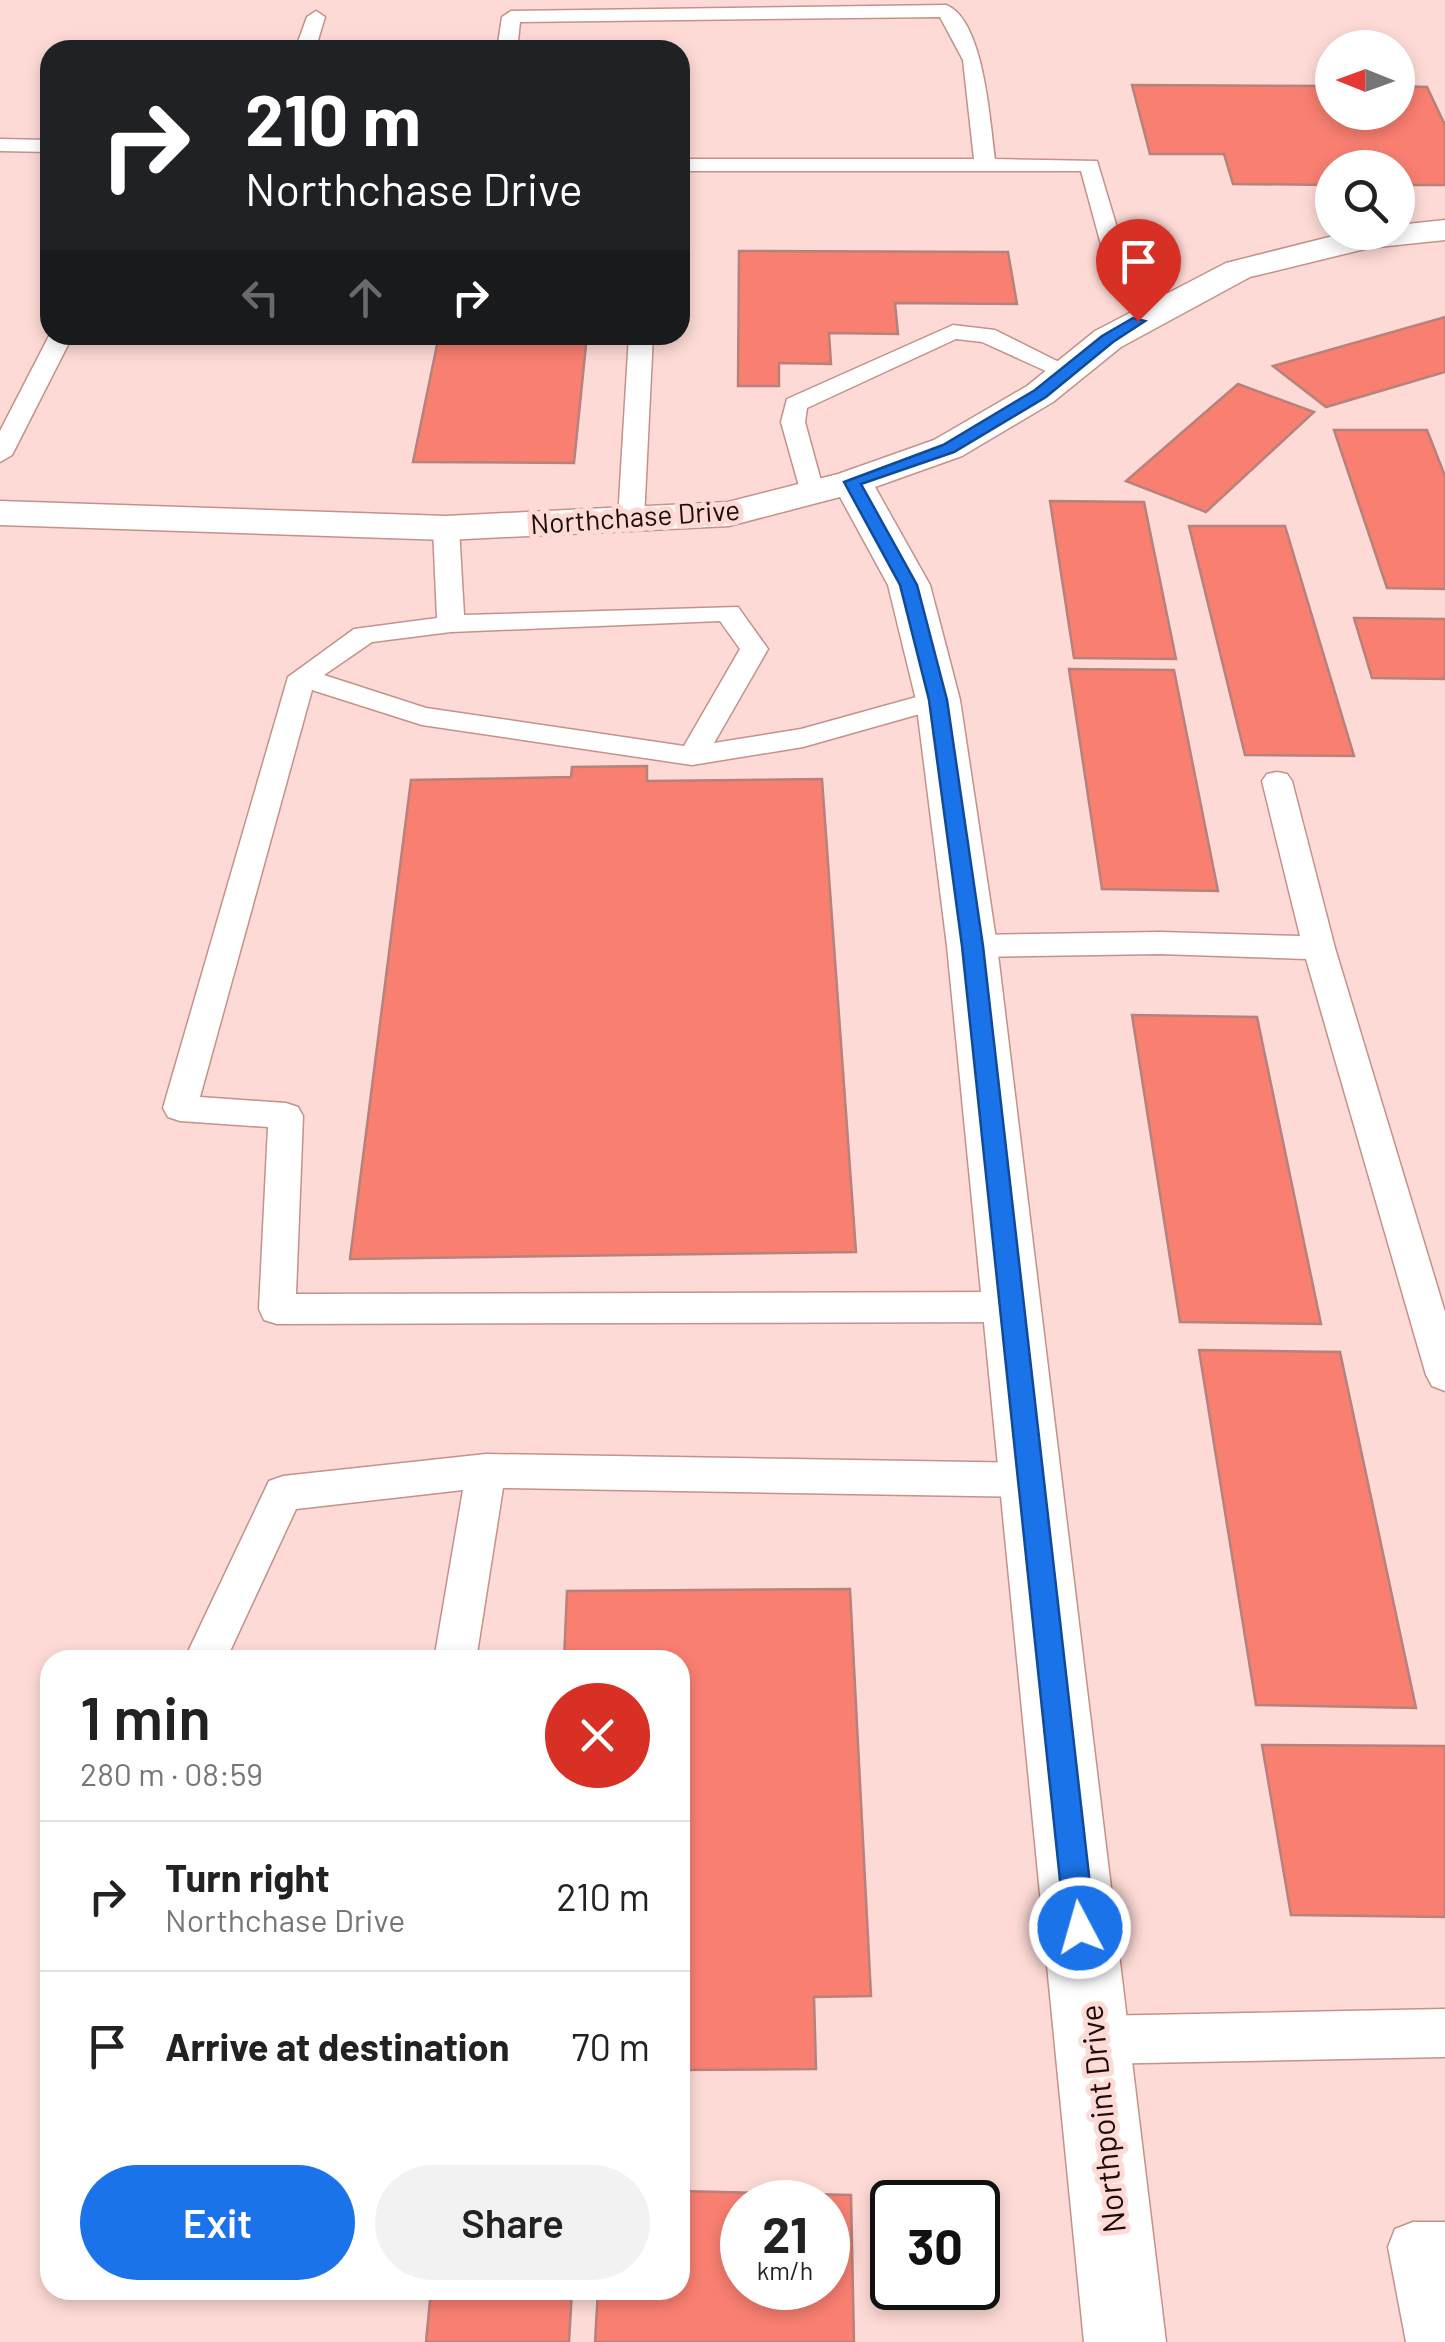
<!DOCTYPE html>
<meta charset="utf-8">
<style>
body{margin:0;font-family:Barlow,sans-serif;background:#f2f2f2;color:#222;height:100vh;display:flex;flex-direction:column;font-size:38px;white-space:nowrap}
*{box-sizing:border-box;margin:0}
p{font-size:32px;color:#767676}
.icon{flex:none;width:55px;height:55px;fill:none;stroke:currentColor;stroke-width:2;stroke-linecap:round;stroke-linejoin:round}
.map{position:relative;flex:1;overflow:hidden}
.panel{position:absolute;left:40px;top:1650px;width:650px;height:650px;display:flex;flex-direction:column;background:#fff;border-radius:30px;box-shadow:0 5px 15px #0003}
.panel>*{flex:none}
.banner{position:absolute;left:40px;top:40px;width:650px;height:305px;border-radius:30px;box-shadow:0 5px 15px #0003;background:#202124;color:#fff;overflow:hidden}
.needle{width:65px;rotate:271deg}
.controls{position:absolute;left:1315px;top:30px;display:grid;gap:20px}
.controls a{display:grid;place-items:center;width:100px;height:100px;border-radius:50%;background:#fff;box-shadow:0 5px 15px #0003;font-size:50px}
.speed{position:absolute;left:720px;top:2180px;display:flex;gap:20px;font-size:50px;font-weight:700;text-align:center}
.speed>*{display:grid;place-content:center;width:130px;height:130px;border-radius:50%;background:#fff;box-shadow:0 5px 15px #0003;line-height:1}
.speed small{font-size:25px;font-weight:400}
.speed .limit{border:5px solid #111;border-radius:15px;background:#fff;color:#111}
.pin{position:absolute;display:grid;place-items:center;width:85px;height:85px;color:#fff;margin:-102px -42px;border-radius:50% 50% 50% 0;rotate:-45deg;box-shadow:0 0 10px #0007}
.pin .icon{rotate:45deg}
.me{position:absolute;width:110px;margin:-55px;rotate:354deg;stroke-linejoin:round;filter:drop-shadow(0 0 8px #0008)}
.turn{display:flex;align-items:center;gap:35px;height:210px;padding:0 40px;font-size:45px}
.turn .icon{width:130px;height:130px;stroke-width:2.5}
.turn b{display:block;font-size:70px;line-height:85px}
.lanes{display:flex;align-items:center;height:95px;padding:0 40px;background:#0003;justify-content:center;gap:50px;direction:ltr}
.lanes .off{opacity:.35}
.round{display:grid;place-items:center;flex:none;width:105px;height:105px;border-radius:52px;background:#f2f2f2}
.headline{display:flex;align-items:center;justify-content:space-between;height:170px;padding:0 40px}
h1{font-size:60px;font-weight:600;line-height:75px}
.cta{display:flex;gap:20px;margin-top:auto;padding:20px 40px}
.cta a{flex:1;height:115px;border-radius:60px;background:#1a73e8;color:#fff;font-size:40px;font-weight:600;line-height:115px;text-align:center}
.cta a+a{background:#f2f2f2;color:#222}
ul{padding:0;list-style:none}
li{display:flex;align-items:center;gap:30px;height:150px;padding:0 40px;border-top:2px solid #e0e0e0}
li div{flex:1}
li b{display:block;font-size:38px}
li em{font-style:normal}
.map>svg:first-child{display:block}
.building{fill:#f97f71;stroke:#b6827b;stroke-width:2.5;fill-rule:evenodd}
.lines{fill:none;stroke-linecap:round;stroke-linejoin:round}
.lane-casing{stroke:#c5918a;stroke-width:3}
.street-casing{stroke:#c5918a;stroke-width:3}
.lane{fill:#fff;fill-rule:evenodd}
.street{fill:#fff;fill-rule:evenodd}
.route{fill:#1a73e8;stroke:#114b97;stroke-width:2.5}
.labels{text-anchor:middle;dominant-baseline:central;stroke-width:10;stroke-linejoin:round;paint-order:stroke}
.far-street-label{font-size:28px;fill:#1e0c0a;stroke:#fddad5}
.street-label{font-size:32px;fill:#1e0c0a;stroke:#fddad5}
</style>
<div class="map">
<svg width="1445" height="2342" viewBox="0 0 1445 2342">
<rect width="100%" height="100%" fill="#fddad5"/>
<path class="building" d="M1132 85 1332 86V112H1398V86L1427 87 1445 125V185H1398V168H1332V185L1233 184 1224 154H1150Z
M739 251 1008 252 1017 304 895 303 898 334 829 333 831 364 779 363V386H738Z
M1445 317V372L1326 407 1273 366Z
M439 335H587L574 463 413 462Z
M1238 384 1314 412 1206 512 1126 481Z
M1334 430H1427L1445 476V589L1387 588Z
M1050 501 1144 502 1176 659 1074 658Z
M1189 526H1285L1354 756 1245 755Z
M1354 618 1445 619V679L1372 678Z
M1069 669 1174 670 1218 891 1102 889Z
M647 766V781L822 779 856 1252 350 1259 411 780 571 777 572 767Z
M1132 1015 1257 1017 1321 1324 1180 1322Z
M1199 1350 1340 1352 1416 1708 1256 1705Z
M850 1589 871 1996 814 1997 816 2069 680 2070V1660H564L567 1591Z
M1262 1745 1445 1746V1917L1291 1915Z
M680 2191 851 2195 854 2342H595L598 2290H680ZM742 2202H828V2288H742Z
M431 2290H572L569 2342H426Z"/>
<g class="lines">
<defs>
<path id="lane" d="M946 5C984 19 990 123 995 159L1097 161 1130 271 1176 299 1179 304 1176 309H1160L1109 274 1081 171H680V159H974L963 60 940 17 520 22 517 50H497L502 17 511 11Z
M316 11 325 17 315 50H295L307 17Z
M0 139 50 140V152L0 151Z
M953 325 995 330 1079 372 1067 379 1059 377 982 342 956 339 807 408 805 422 824 492 811 500 802 497 781 422 787 399Z
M50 334 73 335 12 455 0 462V431Z
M629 335H653L644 519 631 527 618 519Z
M446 520 459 528 464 615 738 607 768 649 714 743 801 729 938 691 948 694 952 700 948 706 803 747 692 765 422 725 312 690 200 1097 286 1103 298 1107 303 1116 296 1294 1012 1292 1025 1296 1030 1307 1025 1318 1012 1322 277 1324 264 1320 259 1309 268 1127 180 1121 168 1117 163 1108 288 677 354 629 437 618 433 528ZM720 621 740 649 684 746 426 708 324 675 372 642 451 632Z
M1277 772 1287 774 1292 781 1335 948 1445 1312V1391L1432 1386 1426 1375 1306 959 1160 954 972 957 961 954 956 946 961 938 972 935 1160 932 1300 936 1262 781 1267 774Z
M486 1454 1031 1463 1045 1468 1051 1480 1045 1492 1031 1497 503 1488 476 1660H434L463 1490 296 1509 226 1660H184L269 1481 283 1476Z
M1445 2009V2057L1093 2064 1076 2057 1069 2040 1076 2023 1093 2016Z
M1413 2222H1445V2342H1406L1388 2247 1395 2229Z"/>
<path id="street" d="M1445 220V240L1369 248 1250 277 1121 347 1053 402 962 456 875 487 930 585 960 700 997 946 1166 2342H1084L947 946 916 700 888 585 840 497 729 526 446 540 0 525V501L446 516 728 502 838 474 934 440 1027 386 1095 331 1226 263 1349 232H1398V225Z"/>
</defs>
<use href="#lane" class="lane-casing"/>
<use href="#street" class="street-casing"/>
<use href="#lane" class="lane"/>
<use href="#street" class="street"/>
</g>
<path class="route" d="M1133 318 1145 321 1113 342 1046 397 954 452 861 484 917 585 947 700 983 946 1095 1928 1091 1938 1080 1943 1070 1938 1065 1928 962 946 929 700 900 585 844 482 943 445 1035 390 1102 336Z"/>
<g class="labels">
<g class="far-street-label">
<text transform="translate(635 516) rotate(-4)">Northchase Drive</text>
</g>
<g class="street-label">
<text transform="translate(1101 2119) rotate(-96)">Northpoint Drive</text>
</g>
</g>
</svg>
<div class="controls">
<a><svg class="needle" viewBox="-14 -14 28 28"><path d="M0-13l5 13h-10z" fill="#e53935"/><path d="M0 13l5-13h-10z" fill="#767676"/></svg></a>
<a><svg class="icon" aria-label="search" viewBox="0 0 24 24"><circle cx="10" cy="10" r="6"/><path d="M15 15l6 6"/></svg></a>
</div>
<div class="speed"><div>21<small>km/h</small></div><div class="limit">30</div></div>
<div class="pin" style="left:1138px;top:321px;background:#d93025"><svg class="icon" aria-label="arrive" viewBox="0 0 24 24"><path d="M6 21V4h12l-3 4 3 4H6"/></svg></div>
<svg class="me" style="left:1080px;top:1928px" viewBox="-20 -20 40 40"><circle r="17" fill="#1a73e8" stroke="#fff" stroke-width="3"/><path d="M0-11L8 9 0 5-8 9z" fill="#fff"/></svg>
<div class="banner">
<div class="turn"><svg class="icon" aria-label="right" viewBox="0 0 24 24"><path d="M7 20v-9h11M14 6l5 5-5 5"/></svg><div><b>210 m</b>Northchase Drive</div></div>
<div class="lanes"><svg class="icon off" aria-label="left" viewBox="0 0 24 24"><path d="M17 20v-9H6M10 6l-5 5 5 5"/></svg><svg class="icon off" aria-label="ahead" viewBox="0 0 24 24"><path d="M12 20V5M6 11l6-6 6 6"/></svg><svg class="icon" aria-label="right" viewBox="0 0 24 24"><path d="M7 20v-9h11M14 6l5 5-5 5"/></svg></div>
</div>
<section class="panel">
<div class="headline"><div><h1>1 min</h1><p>280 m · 08:59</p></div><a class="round" style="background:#d93025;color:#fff"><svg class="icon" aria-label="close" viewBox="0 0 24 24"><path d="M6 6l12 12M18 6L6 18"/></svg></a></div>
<ul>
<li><svg class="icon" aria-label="right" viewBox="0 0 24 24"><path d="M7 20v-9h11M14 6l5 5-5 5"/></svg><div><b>Turn right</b><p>Northchase Drive</p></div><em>210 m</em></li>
<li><svg class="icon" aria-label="arrive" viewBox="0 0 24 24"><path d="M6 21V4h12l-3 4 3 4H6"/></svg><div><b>Arrive at destination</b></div><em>70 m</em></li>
</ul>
<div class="cta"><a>Exit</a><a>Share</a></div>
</section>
</div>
